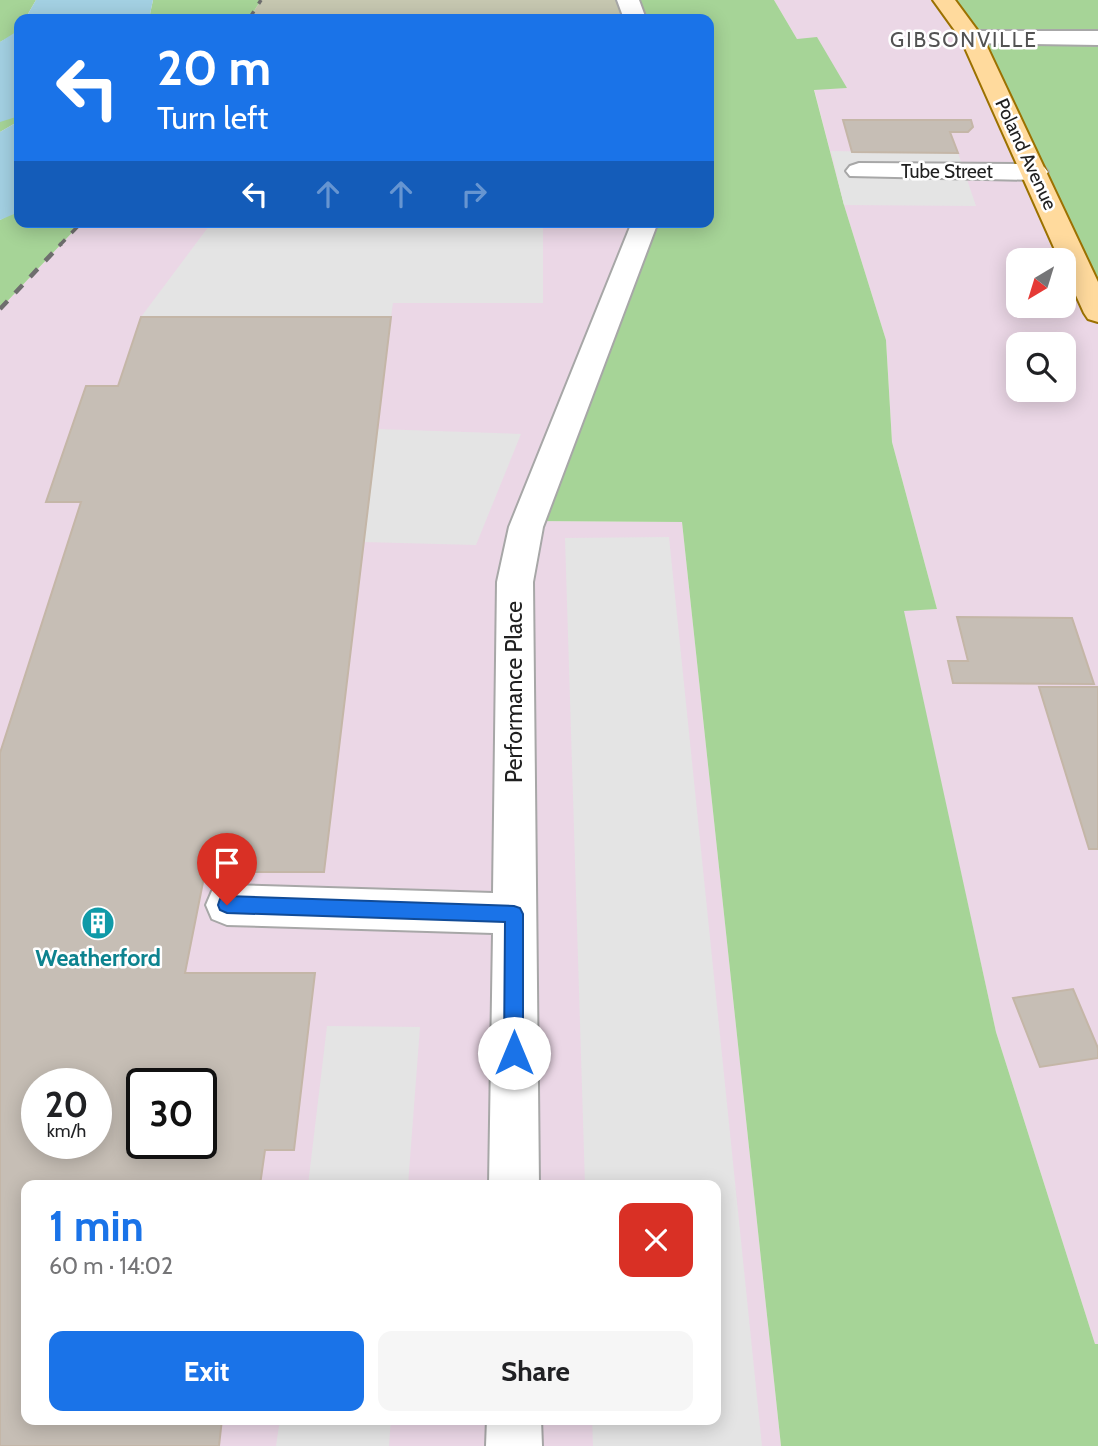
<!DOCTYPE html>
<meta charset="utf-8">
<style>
body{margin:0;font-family:Cabin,sans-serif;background:#f6f6f6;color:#202124;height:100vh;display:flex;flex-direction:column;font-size:26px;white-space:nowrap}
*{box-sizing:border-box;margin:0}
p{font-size:23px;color:#757577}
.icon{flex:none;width:38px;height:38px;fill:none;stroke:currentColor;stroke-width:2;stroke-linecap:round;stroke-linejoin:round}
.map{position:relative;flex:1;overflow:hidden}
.drawer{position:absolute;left:21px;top:1180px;width:700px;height:245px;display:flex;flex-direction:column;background:#fff;border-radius:14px;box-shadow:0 4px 18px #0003}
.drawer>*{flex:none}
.hud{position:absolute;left:14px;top:14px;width:700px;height:214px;border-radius:14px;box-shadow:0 4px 18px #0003;background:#1a73e8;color:#fff;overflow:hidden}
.needle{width:46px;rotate:218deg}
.buttons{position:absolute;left:1006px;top:248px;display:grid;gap:14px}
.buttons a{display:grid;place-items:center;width:70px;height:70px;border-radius:14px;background:#fff;box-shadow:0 4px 18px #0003;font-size:35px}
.speed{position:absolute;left:21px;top:1068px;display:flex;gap:14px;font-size:35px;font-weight:700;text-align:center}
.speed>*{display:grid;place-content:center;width:91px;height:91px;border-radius:50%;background:#fff;box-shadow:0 4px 18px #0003;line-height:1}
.speed small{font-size:18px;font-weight:400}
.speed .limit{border:4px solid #111;border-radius:10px;background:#fff;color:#111}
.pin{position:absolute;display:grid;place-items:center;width:60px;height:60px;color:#fff;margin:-72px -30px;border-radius:50% 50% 50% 0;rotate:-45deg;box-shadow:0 0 7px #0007}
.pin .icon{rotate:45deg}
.me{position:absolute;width:77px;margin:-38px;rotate:0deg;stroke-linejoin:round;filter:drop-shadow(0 0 5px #0008)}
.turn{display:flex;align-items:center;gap:24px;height:147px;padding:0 28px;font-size:32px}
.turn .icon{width:91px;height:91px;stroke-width:2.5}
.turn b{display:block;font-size:49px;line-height:60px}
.lanes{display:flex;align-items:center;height:66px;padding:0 28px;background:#0003;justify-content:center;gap:35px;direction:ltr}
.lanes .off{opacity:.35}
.round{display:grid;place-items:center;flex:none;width:74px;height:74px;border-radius:14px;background:#f6f6f6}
.overview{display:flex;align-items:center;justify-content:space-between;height:119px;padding:0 28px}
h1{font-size:42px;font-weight:700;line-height:52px;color:#1a73e8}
.action{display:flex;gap:14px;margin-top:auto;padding:14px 28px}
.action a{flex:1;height:80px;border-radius:14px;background:#1a73e8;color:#fff;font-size:28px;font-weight:700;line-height:80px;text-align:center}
.action a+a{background:#f6f6f6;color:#202124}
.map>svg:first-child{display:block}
.industrial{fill:#ebd7e6;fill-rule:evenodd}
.construction{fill:#c6c7b0}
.forest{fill:#a6d497}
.parking{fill:#e4e4e4}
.water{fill:#a3d0e2}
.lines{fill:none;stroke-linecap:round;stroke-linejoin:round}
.river{fill:#a3d0e2;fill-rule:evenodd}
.building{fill:#c6beb5;stroke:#c4b6a7;stroke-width:2;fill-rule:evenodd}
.minor-casing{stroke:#a7a7a7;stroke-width:4}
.major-casing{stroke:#9c7100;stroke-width:4}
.minor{fill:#fff;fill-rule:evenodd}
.major{fill:#ffda9d;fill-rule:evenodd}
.rail-far1{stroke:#6e6e6e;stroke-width:3.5;stroke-dasharray:9 9;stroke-linecap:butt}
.rail{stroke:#6e6e6e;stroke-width:4.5;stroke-dasharray:11 11;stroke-linecap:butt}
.route{fill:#1a73e8;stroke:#114b97;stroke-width:2}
.labels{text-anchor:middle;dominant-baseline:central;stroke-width:5;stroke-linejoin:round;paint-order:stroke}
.far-street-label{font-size:19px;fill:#202020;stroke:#fff}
.far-neighbourhood-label{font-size:21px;letter-spacing:2px;fill:#535353;stroke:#fff}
.street-label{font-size:23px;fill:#202020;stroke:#fff}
.culture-label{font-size:23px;font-weight:bold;fill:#0d838f;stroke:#fff}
</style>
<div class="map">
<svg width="1098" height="1446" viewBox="0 0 1098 1446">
<rect width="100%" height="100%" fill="#f1eee6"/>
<path class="industrial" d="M774 0H944L1098 313V1344H1095L996 1032 903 610 937 609 892 442 886 340 844 205 814 89 847 88 797 39ZM1018 261H1064V306H1018ZM1018 345H1064V390H1018Z
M82 222H645L529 521 682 522 781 1446H0V309ZM37 1083H96V1143H37ZM142 1083H201V1143H142ZM26 1185H716V1419H26Z"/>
<path class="construction" d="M261 0H628L635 19H249Z"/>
<path class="forest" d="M0 0H36L25 19H19V32L0 42Z
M153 0H261L249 19H149Z
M628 0H774L797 39 817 37 847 88 814 90 844 205 886 340 892 442 937 609 904 611 996 1032 1095 1344H1098V1446H781L682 522 529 521 645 222H709V19H635Z
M944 0H1098V313Z
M19 97V121L0 132V106Z
M19 209V222H82L0 309V220Z"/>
<path class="parking" d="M831 151 958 153 976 206 844 205Z
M212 222H543V303H393L391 317H141Z
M377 429 521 434 476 545 363 542Z
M669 537 762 1446H593L592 1419H716V1185H585L565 538Z
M327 1026 420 1027 408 1185H308Z
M280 1419H391L389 1446H276Z"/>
<path class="water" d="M36 0H153L149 19H25Z
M19 30V97L0 106V42Z
M19 121V209L14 214 0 220V132Z"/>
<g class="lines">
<path class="river" d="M19 82V116L0 122V88Z"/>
</g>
<path class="building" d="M843 120H971L973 127 968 132H950L958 153 852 152Z
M141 317H391L324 872H205L185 973H315L294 1150H265L260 1185H26V1419H222L219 1446H0V753L81 502H46L86 386H118ZM37 1083H96V1143H37ZM142 1083H201V1143H142Z
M957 617 1072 618 1094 684 953 683 948 661H968Z
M1039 687H1098V849H1089Z
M1073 989 1098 1048V1058L1040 1067 1013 998Z"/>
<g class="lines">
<defs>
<path id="minor" d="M617 0H639L646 19H624Z
M972 31H1098V45L964 43 961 38 964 33Z
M859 163 1035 164 1044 167 1048 172 1044 177 1035 180 850 176 846 171 850 166Z
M632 222H658L543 527 533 582 539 1185H489L493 933 227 925 212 919 206 905 212 891 227 885 493 893 497 582 509 527Z
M487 1419H541L542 1446H486Z"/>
<path id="major" d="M933 0H955L983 38 1098 282V322L1088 319 1084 313 1064 269V261H1060L961 39Z"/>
</defs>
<use href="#minor" class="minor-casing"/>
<use href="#major" class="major-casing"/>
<use href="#minor" class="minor"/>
<use href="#major" class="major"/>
<path class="rail-far1" d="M249 19 261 0
M59 246 82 222"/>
<path class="rail" d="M0 309 61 244"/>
</g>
<path class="route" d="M227 896 514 906 520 908 523 914V1053L520 1060 514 1063 507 1060 504 1053 505 922 227 913 220 910 218 905 220 899Z"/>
<defs>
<symbol id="building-disc" viewBox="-11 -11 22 22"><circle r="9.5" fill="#0f9aa8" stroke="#fff"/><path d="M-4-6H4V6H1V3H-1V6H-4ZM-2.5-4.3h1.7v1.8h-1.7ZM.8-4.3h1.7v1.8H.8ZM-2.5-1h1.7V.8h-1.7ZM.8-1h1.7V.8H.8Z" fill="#fff"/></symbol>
</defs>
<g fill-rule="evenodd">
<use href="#building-disc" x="79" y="904" width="38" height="38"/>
</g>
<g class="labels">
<g class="far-street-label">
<text transform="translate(1026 154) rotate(65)">Poland Avenue</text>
<text x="947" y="171">Tube Street</text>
</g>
<g class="far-neighbourhood-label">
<text x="964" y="39">GIBSONVILLE</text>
</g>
<g class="street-label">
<text transform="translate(514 692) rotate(-90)">Performance Place</text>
</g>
<g class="culture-label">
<text x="98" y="958">Weatherford</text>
</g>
</g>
</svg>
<div class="buttons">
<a><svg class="needle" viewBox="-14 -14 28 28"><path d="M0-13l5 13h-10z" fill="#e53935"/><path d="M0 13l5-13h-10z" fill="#757577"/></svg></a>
<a><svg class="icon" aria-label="search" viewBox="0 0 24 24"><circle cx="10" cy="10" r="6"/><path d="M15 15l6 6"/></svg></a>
</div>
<div class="speed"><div>20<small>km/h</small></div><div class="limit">30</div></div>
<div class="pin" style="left:227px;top:905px;background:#d93025"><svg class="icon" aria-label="arrive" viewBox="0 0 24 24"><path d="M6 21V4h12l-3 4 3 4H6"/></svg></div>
<svg class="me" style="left:514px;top:1053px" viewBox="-20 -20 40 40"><circle r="19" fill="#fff"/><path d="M0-13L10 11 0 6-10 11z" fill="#1a73e8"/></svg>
<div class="hud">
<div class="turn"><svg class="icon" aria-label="left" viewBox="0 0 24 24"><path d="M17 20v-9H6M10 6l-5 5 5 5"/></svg><div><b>20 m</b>Turn left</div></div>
<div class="lanes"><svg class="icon" aria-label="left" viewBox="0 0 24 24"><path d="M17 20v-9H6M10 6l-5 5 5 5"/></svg><svg class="icon off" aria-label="ahead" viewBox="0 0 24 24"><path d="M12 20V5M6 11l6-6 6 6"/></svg><svg class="icon off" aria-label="ahead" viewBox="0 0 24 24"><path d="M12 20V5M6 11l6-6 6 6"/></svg><svg class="icon off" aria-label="right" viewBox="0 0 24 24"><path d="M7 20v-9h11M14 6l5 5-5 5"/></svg></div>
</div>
<section class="drawer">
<div class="overview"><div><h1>1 min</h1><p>60 m · 14:02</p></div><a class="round" style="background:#d93025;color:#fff"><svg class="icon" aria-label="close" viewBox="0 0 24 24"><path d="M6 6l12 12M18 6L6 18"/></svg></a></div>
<div class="action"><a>Exit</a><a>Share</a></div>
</section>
</div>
